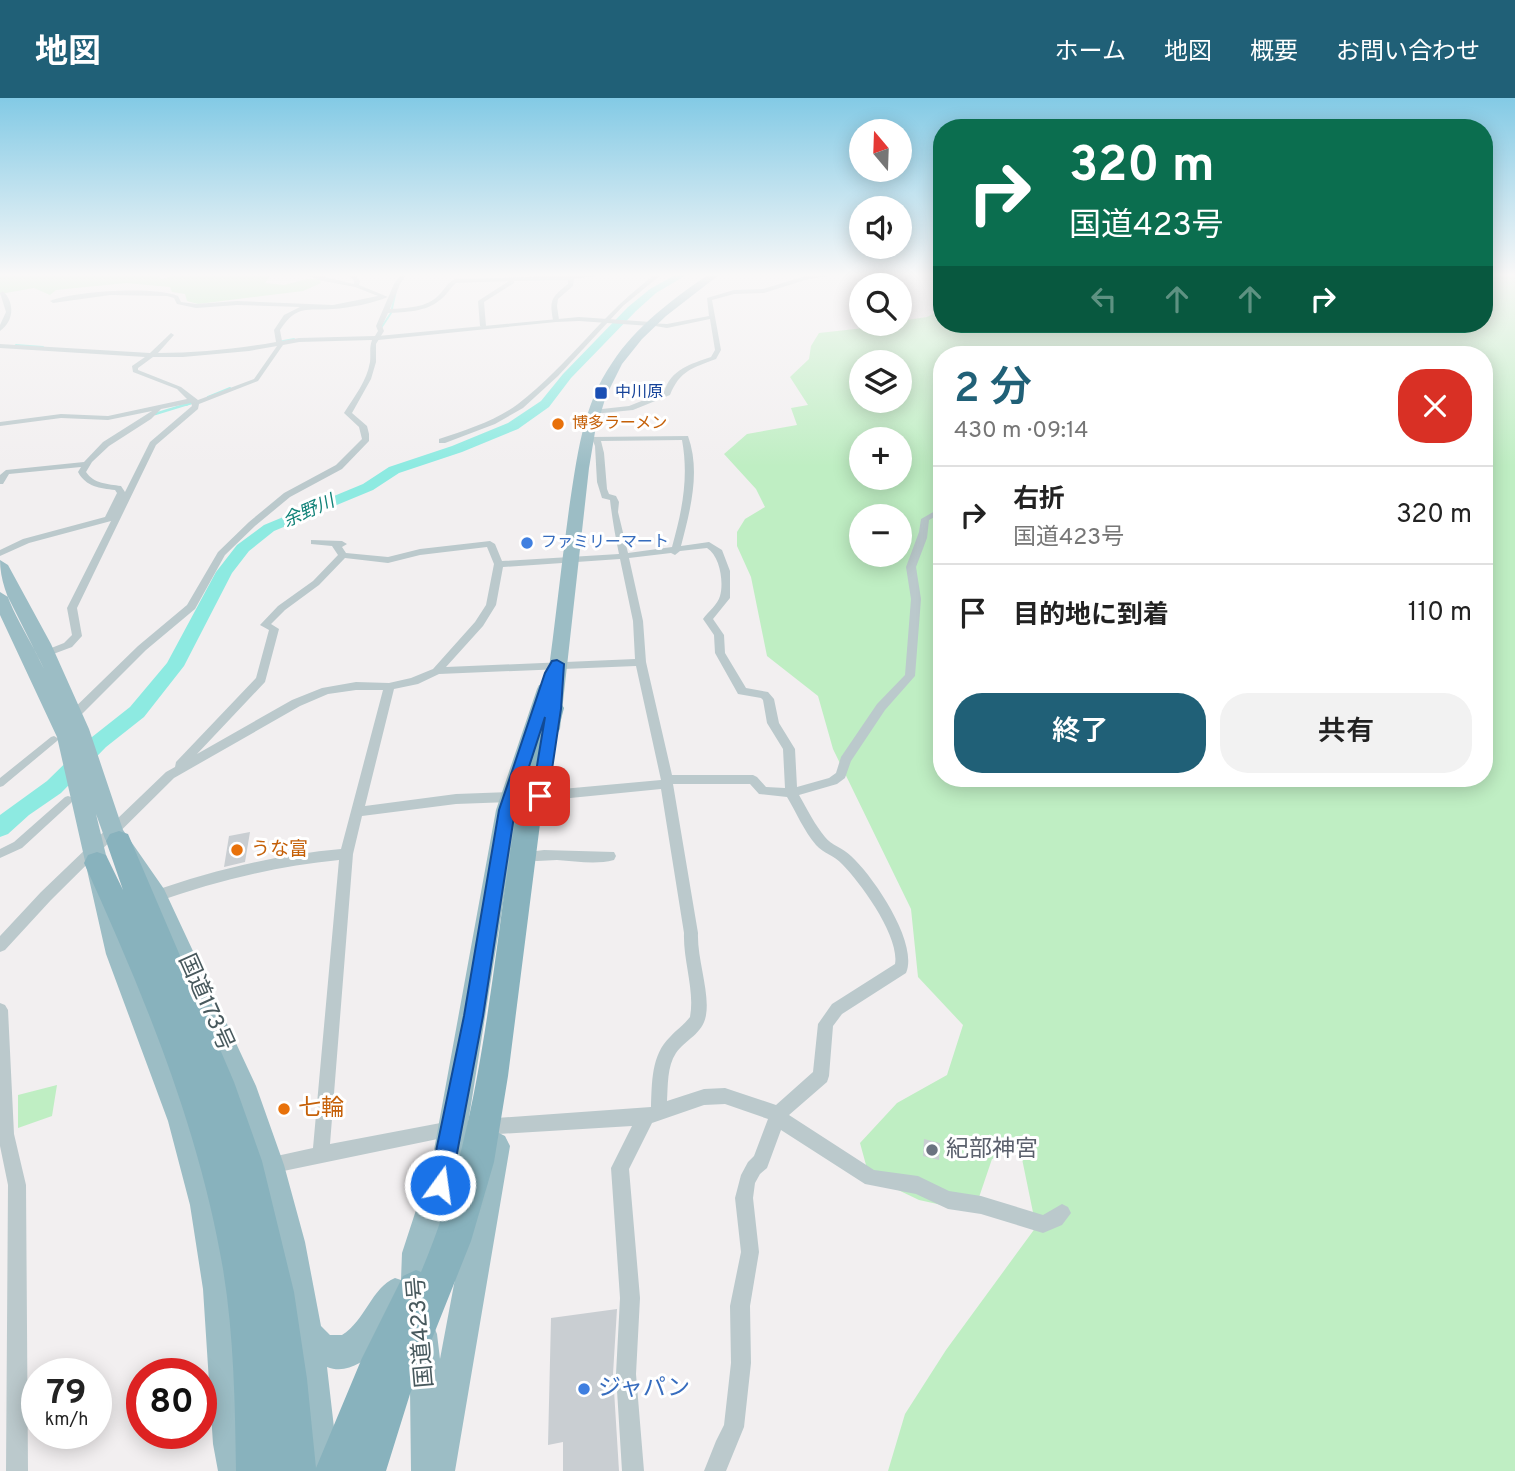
<!DOCTYPE html>
<html lang="ja">
<meta charset="utf-8">
<style>
body{margin:0;font-family:Overpass,"Noto Sans JP",sans-serif;background:#f2f2f2;color:#222;height:100vh;display:flex;flex-direction:column;font-size:26px;white-space:nowrap}
*{box-sizing:border-box;margin:0}
p{font-size:23px;color:#767676}
.icon{flex:none;width:38px;height:38px;fill:none;stroke:currentColor;stroke-width:2;stroke-linecap:round;stroke-linejoin:round}
.map{position:relative;flex:1;overflow:hidden}
.sheet{position:absolute;left:933px;top:248px;width:560px;height:441px;display:flex;flex-direction:column;background:#fff;border-radius:28px;box-shadow:0 4px 18px #0003}
.sheet>*{flex:none}
.top-card{position:absolute;left:933px;top:21px;width:560px;height:214px;border-radius:28px;box-shadow:0 4px 18px #0003;background:#0b6e4f;color:#fff;overflow:hidden}
.needle{width:46px;rotate:341deg}
.fabs{position:absolute;left:849px;top:21px;display:grid;gap:14px}
.fabs a{display:grid;place-items:center;width:63px;height:63px;border-radius:50%;background:#fff;box-shadow:0 4px 18px #0003;font-size:35px}
.speed{position:absolute;left:21px;top:1260px;display:flex;gap:14px;font-size:35px;font-weight:700;text-align:center}
.speed>*{display:grid;place-content:center;width:91px;height:91px;border-radius:50%;background:#fff;box-shadow:0 4px 18px #0003;line-height:1}
.speed small{font-size:18px;font-weight:400}
.speed .limit{border:10px solid #d22;background:#fff;color:#111}
.pin{position:absolute;display:grid;place-items:center;width:60px;height:60px;color:#fff;margin:-30px;border-radius:14px;box-shadow:0 4px 10px #0006}
.me{position:absolute;width:77px;margin:-38px;rotate:14deg;stroke-linejoin:round;filter:drop-shadow(0 0 5px #0008)}
.turn{display:flex;align-items:center;gap:24px;height:147px;padding:0 21px;font-size:32px}
.turn .icon{width:91px;height:91px;stroke-width:2.5}
.turn b{display:block;font-size:49px;line-height:60px}
.lanes{display:flex;align-items:center;height:66px;padding:0 21px;background:#0003;justify-content:center;gap:35px;direction:ltr}
.lanes .off{opacity:.35}
.round{display:grid;place-items:center;flex:none;width:74px;height:74px;border-radius:28px;background:#f2f2f2}
.summary{display:flex;align-items:center;justify-content:space-between;height:119px;padding:0 21px}
h1{font-size:42px;font-weight:600;line-height:52px;color:#206077}
.primary-button{display:flex;gap:14px;margin-top:auto;padding:14px 21px}
.primary-button a{flex:1;height:80px;border-radius:28px;background:#206077;color:#fff;font-size:28px;font-weight:600;line-height:80px;text-align:center}
.primary-button a+a{background:#f2f2f2;color:#222}
ul{padding:0;list-style:none}
li{display:flex;align-items:center;gap:21px;height:98px;padding:0 21px;border-top:2px solid #e0e0e0}
li div{flex:1}
li b{display:block;font-size:26px}
li em{font-style:normal}
header{display:flex;align-items:center;gap:42px;box-sizing:border-box;height:98px;padding:0 35px;background:#206077;color:#fff}
header strong{font-size:33px}
nav{display:flex;gap:38px;margin-inline-start:auto;font-size:24px}
.map>svg:first-child{display:block}
.green{fill:#bfeec3;fill-rule:evenodd}
.lines{fill:none;stroke-linecap:round;stroke-linejoin:round}
.stream-far1{stroke:#8deae1;stroke-width:2}
.stream{stroke:#8deae1;stroke-width:2.5}
.river{fill:#8deae1;fill-rule:evenodd}
.building{fill:#c9ced2}
.pedestrian{fill:#bbc9cc;fill-rule:evenodd}
.minor{fill:#bbc9cc;fill-rule:evenodd}
.tertiary{fill:#bbc9cc;fill-rule:evenodd}
.trunk{fill:#9cbdc5;fill-rule:evenodd}
.motorway{fill:#88b2bd;fill-rule:evenodd}
.route{fill:#1a73e8;stroke:#114b97;stroke-width:2}
.transit-dot{fill:#1a4fb4;stroke:#fff;stroke-width:2.5}
.food-dot{fill:#e8710a;stroke:#fff;stroke-width:2.5}
.shop-dot{fill:#3f7fe0;stroke:#fff;stroke-width:2.5}
.worship-dot{fill:#6b7280;stroke:#fff;stroke-width:2.5}
.labels{text-anchor:middle;dominant-baseline:central;stroke-width:6;stroke-linejoin:round;paint-order:stroke}
.far-transit-label{font-size:16px;fill:#164399;stroke:#fff;text-anchor:start}
.far-food-label{font-size:16px;fill:#c56008;stroke:#fff;text-anchor:start}
.far-shop-label{font-size:16px;fill:#366cbe;stroke:#fff;text-anchor:start}
.far-water-label{font-size:18px;font-style:italic;fill:#108278;stroke:#fff}
.food-label{font-size:19px;fill:#c56008;stroke:#fff;text-anchor:start}
.near-street-label{font-size:23px;fill:#48595d;stroke:#fff}
.near-food-label{font-size:23px;fill:#c56008;stroke:#fff;text-anchor:start}
.near-worship-label{font-size:23px;fill:#5b616d;stroke:#fff;text-anchor:start}
.near-shop-label{font-size:23px;fill:#366cbe;stroke:#fff;text-anchor:start}
</style>
<header>
<strong>地図</strong>
<nav><a>ホーム</a><a>地図</a><a>概要</a><a>お問い合わせ</a></nav>
</header>
<div class="map">
<svg width="1515" height="1373" viewBox="0 0 1515 1373">
<rect width="100%" height="100%" fill="#f2eff0"/>
<path class="green" d="M0 176H156L161 181 179 176H272L265 185 284 187 307 181H320L321 185 303 193 198 206 187 203 185 196 172 194 170 189 126 185 56 192 50 197 34 190 0 196Z
M1484 176H1515V1373H888L905 1316 946 1252 1036 1129 1020 1051 992 1061 974 1114 919 1102 869 1078 860 1045 897 1005 947 977 963 927 918 879 911 811 833 651 818 598 767 558 751 479 737 448V434L745 421 765 409 756 391 724 356 747 336 797 327 791 310 808 307 790 279 809 261 811 248 819 235 900 226V223L927 219 941 212 942 226H1484ZM942 257H1484V681H942ZM861 264H900V303H861ZM861 341H900V380H861ZM861 418H900V457H861Z
M57 987 52 1018 18 1030V997Z"/>
<g class="lines">
<path class="stream-far1" d="M381 230 391 215 396 192
M278 244 294 241
M16 247 43 249
M208 299 230 290
M186 307 191 305"/>
<path class="stream" d="M155 316 191 305"/>
<path class="river" d="M677 176H688L656 195 636 213 571 280 549 309 518 331 462 354 399 375 373 392 274 433 249 453 232 475 184 568 144 619 106 649 61 695 29 717 8 736 0 739V717L47 683 92 639 130 609 167 565 216 474 237 447 264 427 363 386 389 369 452 348 508 325 541 303 563 276 628 209 650 191Z"/>
</g>
<path class="building" d="M250 734 245 764 224 769 229 738Z
M924 1041 940 1045 939 1062 923 1058Z
M617 1211 613 1276 619 1373H563V1344L548 1347 551 1220Z"/>
<g class="lines">
<path class="pedestrian" d="M54 638 59 641 57 643 3 688 0 689V680L51 639Z
M68 698 71 699 73 702 71 705 22 750 0 760V751L14 744 65 699Z"/>
<path class="minor" d="M306 176C316 176 341 183 354 186V183L348 176H354L360 183 359 187 388 199C373 205 350 210 333 211 307 213 297 206 280 232L282 243 299 240 375 238 378 233 376 228 394 186 401 176H407L400 186 390 211C406 210 427 210 439 197 445 191 447 185 455 181L568 178V176H574V178L607 176 574 181 573 188 558 201 557 208 559 222 556 224 553 222C549 201 552 199 568 186V182L514 183V185L484 204 486 228 483 230 480 228 478 203 509 183 456 185C450 190 447 197 440 202 426 214 405 214 388 215L382 228 384 233 376 246V264L371 281 352 315 367 328 369 336V343L342 371 290 399 255 428 225 457 195 511 146 552 72 626H64L62 623 64 620 138 548 187 507 218 454 249 424 284 395 336 367 362 341 359 329 344 315C354 299 367 283 370 264 371 256 369 250 372 242L299 244 283 247 258 283 199 306 198 311 156 347 77 510 82 538 72 549 40 561 36 560 35 558 36 556 64 545 72 537 67 510 111 423 29 445 0 458V452L23 441 105 419 117 395 115 392C100 390 86 389 78 374L81 369 9 376 3 386H0V377L6 372 84 364 103 344 152 313 108 322 61 320 0 328V324L61 316 108 318 187 301 177 291 133 274 132 268 145 259 0 250V246L150 255 171 235 174 237 158 255C197 255 237 251 276 244L274 232 284 217 300 209 237 207 196 210 177 206 174 200 167 198 110 197 53 205 50 203C74 193 153 188 178 198L181 204 196 206 237 203 333 207 378 198 355 189 318 182ZM277 248 254 281 198 302 181 289 138 272V270L153 259H183L249 253ZM191 305 192 308 150 344 125 394 121 388C108 386 94 386 86 374L92 364 109 348 151 321 161 311Z
M656 176H662L623 208 558 278 523 310 495 326 445 345H439V341C466 332 495 323 518 306 569 267 603 214 656 176Z
M825 176H839L805 182 764 195 734 196 712 202 721 252 716 261C693 270 680 272 670 297L633 312 593 316 589 314 593 312 629 308 664 294C671 271 691 266 711 259L715 252 710 221 667 230 649 227V225L667 226 709 218 707 200 734 192 763 191 802 179Z
M3 193C15 205 14 223 0 233V227L6 214 0 195Z
M688 338C701 374 690 413 681 448L709 444 722 452 730 473V500L713 521 724 537 725 555 746 590 768 594 774 601 779 625 795 651 797 689 829 680 836 675 841 659 877 606 905 577 911 501 906 469 919 434 921 421 942 409V415L929 422 927 440 916 469 921 501 915 578 885 612 851 663 845 680 837 686 799 697C807 711 815 727 825 739 831 747 843 750 851 758 873 778 919 845 906 875L842 916 833 928 829 978 827 984 789 1017 874 1072 918 1078 949 1093 981 1098 1043 1117 1062 1106 1068 1109 1071 1115 1062 1127 1043 1135 981 1116 948 1111 916 1096 865 1086 781 1032 767 1070 760 1076 755 1085 753 1100 759 1154 750 1208 751 1265 744 1329 726 1373H704L716 1343 724 1327 731 1265 730 1208 741 1154 735 1100 741 1077 748 1064 754 1058 768 1021 725 1006 704 1007 652 1025 629 1071 640 1200 636 1276 644 1373H622L616 1276 620 1200 611 1070 632 1028 483 1037 477 1035 475 1029 477 1023 483 1021 651 1009C652 985 651 957 670 939 676 932 684 927 690 919 695 892 683 863 684 835L661 691 540 703 536 701 534 698 536 695 540 693 661 682 636 568 439 576 418 586 394 591 365 708 456 696 511 694 515 696 517 699 515 702 511 704 456 706 362 718 353 756 330 1046 451 1023 457 1025 459 1031 457 1037 269 1076 263 1073 260 1067 263 1061 313 1050 339 762C276 768 216 783 156 804L151 802 149 798 151 794C213 772 275 757 341 751L383 592H356L328 596 300 608 174 680 51 802 5 852 0 854V838L41 794 166 674 175 669 176 664 256 580 269 532 260 527 278 508 313 483 338 457 332 448 311 446V442L342 443 347 446 342 449 346 455 388 459 420 451 490 443 495 446 502 463 619 456C615 437 612 419 610 402L602 400 597 384 595 348 593 343 585 341 589 339ZM682 342C689 380 682 413 672 449L628 455 618 414 619 404 616 398 609 396 607 391 604 355 601 343ZM487 449 494 466 486 507 475 524 433 571 411 580 389 585 356 584 322 590 292 602 197 656 265 584 279 531 271 526 285 512 319 487 345 460 388 465 420 457ZM707 450C720 458 724 484 720 498 718 506 708 514 703 521L714 537 715 555 738 596 761 600 763 602 767 625 783 651 785 690 766 689 757 679 753 677H672L646 564 643 523 629 460 671 455 675 457 680 453ZM620 461 633 523 635 561 446 569 483 528 496 507 503 469ZM673 686H750L759 696 787 699C796 714 804 733 816 747 823 755 835 758 842 766 861 785 900 839 895 866L832 906 818 926 813 974 776 1007 725 990 704 991 667 1003C668 988 667 968 676 955 686 941 703 936 706 917 710 894 697 861 698 835Z
M544 752 614 754 616 758 614 762C595 767 576 763 557 762 547 762 537 764 528 762L526 758 528 754Z
M0 905 5 907 8 912 14 1036 26 1087 28 1373H6L8 1087 0 1048Z"/>
<path class="tertiary" d="M579 219 651 224 655 226 651 228 579 223 556 224 378 242 374 240 378 238Z"/>
<path class="trunk" d="M709 176H720L666 218 642 241 622 266 606 298 595 334 589 370 560 631 557 636 550 638 542 634 518 712 462 1063 434 1155 432 1200 428 1212 416 1216 404 1211C392 1236 360 1282 327 1269L339 1373H303L289 1237 273 1144 254 1067 229 990 147 803 105 741 96 716 130 856 196 1023 220 1107 235 1191 249 1346 254 1373H218L213 1346 203 1191 190 1107 168 1023 106 856 57 639 0 517V494L8 499 44 571C29 537 0 500 0 462L8 467 51 546 89 631 123 732 164 791 256 988 284 1067 305 1144 321 1228 330 1237H342C365 1223 372 1189 395 1180L401 1182 402 1155 432 1063 496 712 537 591 539 587 547 585C555 527 561 469 569 411 577 360 582 308 612 265 636 228 673 201 709 176Z
M495 1033 505 1038 510 1048 455 1373H411L410 1291 403 1236 408 1224 420 1219 432 1224 437 1236 440 1261 480 1048 485 1038Z"/>
<path class="motorway" d="M553 602 561 605 564 610 548 671 542 710 508 978 494 1064 471 1143 410 1296 386 1373H236C235 1306 234 1238 223 1171 199 1029 143 895 84 765L88 757 97 754 106 757 123 792 106 743 110 736 119 733 128 736 234 984 262 1063 294 1194 307 1281 316 1370 362 1260 403 1178 416 1172 421 1174C489 1016 492 838 524 671L542 610 545 605Z"/>
</g>
<linearGradient id="sky" x2="0" y2="1"><stop stop-color="#83cae5"/><stop offset="0.48" stop-color="#f9f8f8"/><stop offset="1" stop-color="#f9f8f8" stop-opacity="0"/></linearGradient>
<rect width="1515" height="368" fill="url(#sky)"/>
<path class="route" d="M557 562 564 566 561 611 548 698 540 704 532 698 545 619 515 712 483 918 451 1087 448 1095 440 1098 432 1095 429 1087 464 918 499 712 545 575 552 563Z"/>
<rect class="transit-dot" x="594" y="288" width="14" height="14" rx="3.5"/>
<g class="food-dot">
<circle cx="558" cy="326" r="7"/>
<circle cx="237" cy="752" r="7"/>
<circle cx="284" cy="1011" r="7"/>
</g>
<g class="shop-dot">
<circle cx="527" cy="445" r="7"/>
<circle cx="584" cy="1291" r="7"/>
</g>
<circle class="worship-dot" cx="932" cy="1052" r="7"/>
<g class="labels">
<g class="far-transit-label">
<text x="615" y="295">中川原</text>
</g>
<g class="far-food-label">
<text x="572" y="326">博多ラーメン</text>
</g>
<g class="far-shop-label">
<text x="541" y="445">ファミリーマート</text>
</g>
<g class="far-water-label">
<text transform="translate(309 414) rotate(-24)">余野川</text>
</g>
<g class="food-label">
<text x="251" y="752">うな富</text>
</g>
<g class="near-street-label">
<text transform="translate(205 905) rotate(66)">国道173号</text>
<text transform="translate(422 1234) rotate(-95)">国道423号</text>
</g>
<g class="near-food-label">
<text x="298" y="1011">七輪</text>
</g>
<g class="near-worship-label">
<text x="946" y="1052">紀部神宮</text>
</g>
<g class="near-shop-label">
<text x="598" y="1291">ジャパン</text>
</g>
</g>
</svg>
<div class="fabs">
<a><svg class="needle" viewBox="-14 -14 28 28"><path d="M0-13l5 13h-10z" fill="#e53935"/><path d="M0 13l5-13h-10z" fill="#767676"/></svg></a>
<a><svg class="icon" aria-label="sound" viewBox="0 0 24 24"><path d="M4 9h4l5-4v14l-5-4H4zM17 9q2 3 0 6"/></svg></a>
<a><svg class="icon" aria-label="search" viewBox="0 0 24 24"><circle cx="10" cy="10" r="6"/><path d="M15 15l6 6"/></svg></a>
<a><svg class="icon" aria-label="layers" viewBox="0 0 24 24"><path d="M12 4l9 5-9 5-9-5zM3 14l9 5 9-5"/></svg></a>
<a>+</a>
<a>−</a>
</div>
<div class="speed"><div>79<small>km/h</small></div><div class="limit">80</div></div>
<div class="pin" style="left:540px;top:698px;background:#d93025"><svg class="icon" aria-label="arrive" viewBox="0 0 24 24"><path d="M6 21V4h12l-3 4 3 4H6"/></svg></div>
<svg class="me" style="left:440px;top:1087px" viewBox="-20 -20 40 40"><circle r="17" fill="#1a73e8" stroke="#fff" stroke-width="3"/><path d="M0-11L8 9 0 5-8 9z" fill="#fff"/></svg>
<div class="top-card">
<div class="turn"><svg class="icon" aria-label="right" viewBox="0 0 24 24"><path d="M7 20v-9h11M14 6l5 5-5 5"/></svg><div><b>320 m</b>国道423号</div></div>
<div class="lanes"><svg class="icon off" aria-label="left" viewBox="0 0 24 24"><path d="M17 20v-9H6M10 6l-5 5 5 5"/></svg><svg class="icon off" aria-label="ahead" viewBox="0 0 24 24"><path d="M12 20V5M6 11l6-6 6 6"/></svg><svg class="icon off" aria-label="ahead" viewBox="0 0 24 24"><path d="M12 20V5M6 11l6-6 6 6"/></svg><svg class="icon" aria-label="right" viewBox="0 0 24 24"><path d="M7 20v-9h11M14 6l5 5-5 5"/></svg></div>
</div>
<section class="sheet">
<div class="summary"><div><h1>2 分</h1><p>430 m · 09:14</p></div><a class="round" style="background:#d93025;color:#fff"><svg class="icon" aria-label="close" viewBox="0 0 24 24"><path d="M6 6l12 12M18 6L6 18"/></svg></a></div>
<ul>
<li><svg class="icon" aria-label="right" viewBox="0 0 24 24"><path d="M7 20v-9h11M14 6l5 5-5 5"/></svg><div><b>右折</b><p>国道423号</p></div><em>320 m</em></li>
<li><svg class="icon" aria-label="arrive" viewBox="0 0 24 24"><path d="M6 21V4h12l-3 4 3 4H6"/></svg><div><b>目的地に到着</b></div><em>110 m</em></li>
</ul>
<div class="primary-button"><a>終了</a><a>共有</a></div>
</section>
</div>
